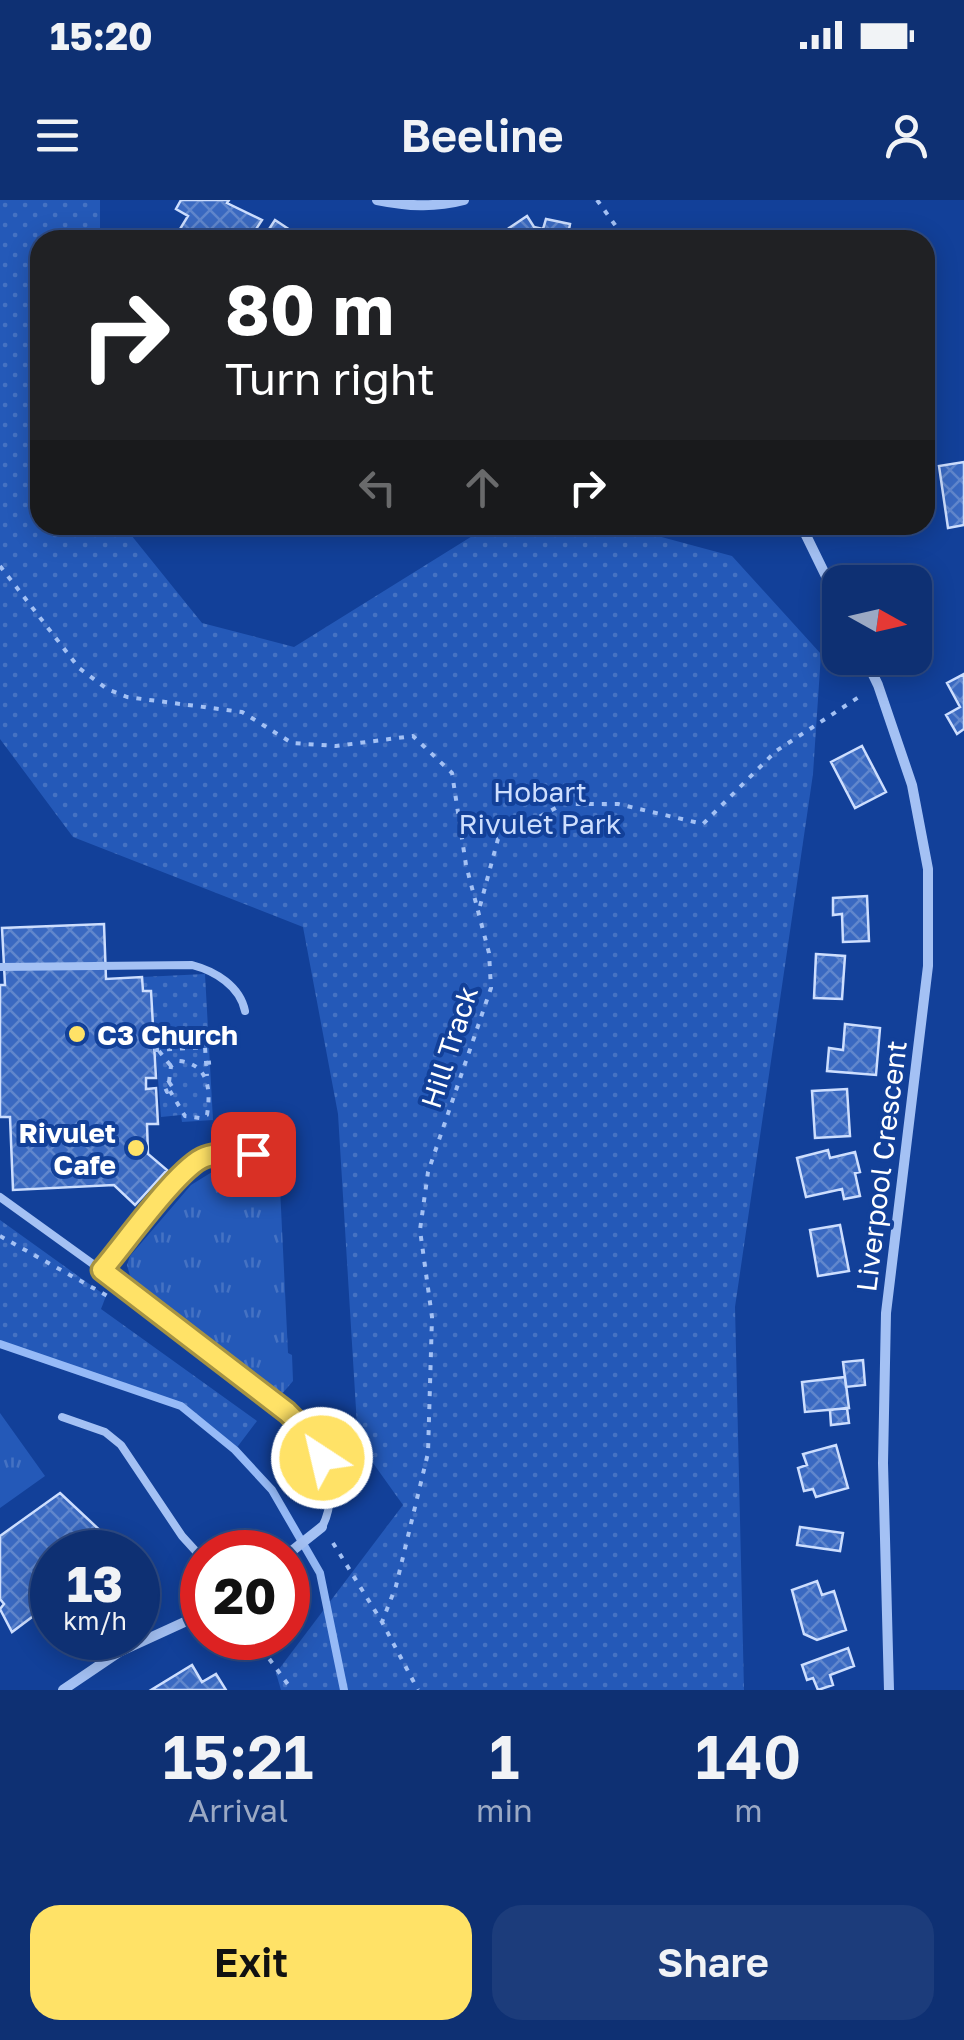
<!DOCTYPE html>
<style>
body{margin:0;font-family:"Golos Text",sans-serif;background:#1c3c7b;color:#f1f3f6;height:100vh;display:flex;flex-direction:column;font-size:38px;white-space:nowrap}
*{box-sizing:border-box;margin:0}
p{font-size:32px;color:#9ba9c4}
.icon{flex:none;width:55px;height:55px;fill:none;stroke:currentColor;stroke-width:2;stroke-linecap:round;stroke-linejoin:round}
.map{position:relative;height:1490px;overflow:hidden}
.side{display:flex;flex-direction:column;background:#0e3073;flex:1}
.side>*{flex:none}
.guide{position:absolute;left:30px;top:30px;width:905px;height:305px;border-radius:30px;box-shadow:0 5px 25px #0003,0 0 0 2px #2e4b85;background:#202124;color:#fff;overflow:hidden}
.needle{width:65px;rotate:98deg}
.fabs{position:absolute;left:822px;top:365px;display:grid;gap:20px}
.fabs a{display:grid;place-items:center;width:110px;height:110px;border-radius:20px;background:#0e3073;box-shadow:0 5px 25px #0003,0 0 0 2px #2e4b85;font-size:50px}
.speed{position:absolute;left:30px;top:1330px;display:flex;gap:20px;font-size:50px;font-weight:700;text-align:center}
.speed>*{display:grid;place-content:center;width:130px;height:130px;border-radius:50%;background:#0e3073;box-shadow:0 5px 25px #0003,0 0 0 2px #2e4b85;line-height:1}
.speed small{font-size:25px;font-weight:400}
.speed .limit{border:15px solid #d22;background:#fff;color:#111}
.pin{position:absolute;display:grid;place-items:center;width:85px;height:85px;color:#fff;margin:-42px;border-radius:20px;box-shadow:0 5px 15px #0006}
.me{position:absolute;width:110px;margin:-55px;rotate:325deg;stroke-linejoin:round;filter:drop-shadow(0 0 8px #0008)}
.turn{display:flex;align-items:center;gap:35px;height:210px;padding:0 30px;font-size:45px}
.turn .icon{width:130px;height:130px;stroke-width:2.5}
.turn b{display:block;font-size:70px;line-height:85px}
.lanes{display:flex;align-items:center;height:95px;padding:0 30px;background:#0003;justify-content:center;gap:50px;direction:ltr}
.lanes .off{opacity:.35}
.eta{display:flex;justify-content:space-evenly;align-items:center;height:170px;text-align:center}
.eta b{font-size:60px;font-weight:600;line-height:70px}
.button{display:flex;gap:20px;margin-top:auto;padding:20px 30px}
.button a{flex:1;height:115px;border-radius:30px;background:#ffe267;color:#111;font-size:40px;font-weight:600;line-height:115px;text-align:center}
.button a+a{background:#1c3c7b;color:#f1f3f6}
.status{display:flex;justify-content:space-between;align-items:center;height:70px;padding:0 50px;background:#0e3073;direction:ltr}
.status svg{height:28px;fill:currentColor}
header{display:flex;justify-content:space-between;align-items:center;height:130px;padding:0 30px;background:#0e3073;font-size:45px;font-weight:600}
.map>svg:first-child{display:block}
.grass{fill:url(#grass-tufts)}
.park{fill:url(#park-dots)}
.lines{fill:none;stroke-linecap:round;stroke-linejoin:round}
.stream{stroke:#96baf7;stroke-width:8}
.building{fill:url(#building-cross-hatch);stroke:#cddefe;stroke-width:2.5}
.path{stroke:#a4c1f4;stroke-width:4;stroke-dasharray:5 8;stroke-linecap:butt}
.service{stroke:#a4c1f4;stroke-width:8}
.minor{stroke:#a4c1f4;stroke-width:10}
.route-casing{stroke:#a69343;stroke-width:25}
.route{stroke:#ffe267;stroke-width:18}
.poi-dot{fill:#ffe267;stroke:#124099;stroke-width:4}
.labels{text-anchor:middle;dominant-baseline:central;stroke-width:8;stroke-linejoin:round;paint-order:stroke}
.park-label{font-size:28px;fill:#cddefe;stroke:#124099}
.poi-label{font-size:28px;font-weight:bold;fill:#fff;stroke:#124099;text-anchor:start}
.street-label{font-size:28px;fill:#fff;stroke:#124099}
</style>
<div class="status"><b>15:20</b><svg viewBox="0 0 49 12"><path d="M0 12V9h3v3zM5 12V6h3v6zM10 12V3h3v9zM15 12V0h3v12zM26 1h20v11H26zM47 4h2v5h-2z"/></svg></div>
<header><svg class="icon" aria-label="menu" viewBox="0 0 24 24"><path d="M4 6h16M4 12h16M4 18h16"/></svg>Beeline<svg class="icon" aria-label="person" viewBox="0 0 24 24"><circle cx="12" cy="8" r="4"/><path d="M4 21q1-7 8-7t8 7"/></svg></header>
<div class="map">
<svg width="964" height="1490" viewBox="0 0 964 1490">
<defs>
<pattern id="grass-tufts" width="24" height="20" patternUnits="userSpaceOnUse" patternTransform="scale(2.5)"><rect width="24" height="20" fill="#2459b8"/><path d="M3 7l-1-3M5 7V3M7 7l1-3M15 17l-1-3M17 17v-4M19 17l1-3" fill="none" stroke="#4572c3"/></pattern>
<pattern id="park-dots" width="8" height="8" patternUnits="userSpaceOnUse" patternTransform="scale(2.5)"><rect width="8" height="8" fill="#2459b8"/><path d="M2 2h.1M6 6h.1" fill="none" stroke="#4572c3" stroke-width="1.8" stroke-linecap="round"/></pattern>
<pattern id="building-cross-hatch" width="8" height="8" patternUnits="userSpaceOnUse" patternTransform="scale(2.5)"><rect width="8" height="8" fill="#3a69c1"/><path d="M0 0l8 8M0 8l8-8" fill="none" stroke="#6187cd"/></pattern>
</defs>
<rect width="100%" height="100%" fill="#124099"/>
<path class="grass" d="M279 967 288 1153 292 1155 293 1181 281 1195 132 1083 127 1065 130 1056 191 985 212 972Z
M0 1213 45 1276 0 1308Z"/>
<path class="park" d="M0 0H100V40H40V325H123L202 423 294 447 490 325H617L732 356 821 454 813 574 735 1107 744 1490H281L276 1473 403 1305 358 1242 338 914 303 727 73 637 0 539Z
M205 774 213 920 182 922 181 915 161 917 151 791H143L142 777Z
M0 1020 106 1096 101 1109 257 1221 235 1250 181 1206 0 1144Z"/>
<g class="lines">
<path class="stream" d="M0 1144 181 1206 235 1250 272 1290 320 1373 344 1490"/>
</g>
<path class="building" d="M181 0H229L227 3 262 20 249 40H199L180 29 188 16 176 9Z
M527 16 534 27 543 29 546 19 570 24 568 35 588 40H517L509 28Z
M275 20 296 34 293 40H262Z
M869 35 907 36V40H869Z
M964 262V325L948 328 939 266Z
M964 474V529L957 534 946 515 960 507 947 483Z
M862 546 886 592 855 608 831 562Z
M867 696 869 741 843 742 842 714 833 715V698Z
M104 724 106 779 142 777 143 791H151L156 878H146V889L156 888 158 924H147L148 954 167 970 135 1005 114 985 13 990 10 917H0V785H5L2 728Z
M816 754 845 756 842 799 814 798Z
M845 824 880 828 876 875 827 871 829 848 843 850Z
M847 889 850 936 815 938 812 891Z
M828 950 830 958 855 952 860 972 855 973 860 996 844 999 842 989 806 997 797 958Z
M840 1025 849 1071 818 1076 810 1030Z
M863 1160 865 1185 846 1187 843 1162Z
M845 1177 849 1208 805 1212 802 1182Z
M847 1208 849 1223 831 1225 830 1210Z
M836 1245 848 1288 816 1297 813 1289 804 1291 798 1268 807 1265 803 1254Z
M60 1293 122 1351 52 1352V1402L12 1432 0 1409 4 1404 0 1399V1336Z
M800 1327 843 1333 840 1351 797 1345Z
M817 1381 822 1395 834 1391 846 1430 817 1440 804 1434 792 1390Z
M848 1448 854 1466 830 1475 833 1485 818 1490 813 1478 807 1480 802 1465Z
M192 1465 202 1482 216 1474 226 1490H151Z"/>
<g class="lines">
<path class="path" d="M597 0 626 40
M0 366 79 468 107 489 127 497 242 512 292 543 336 546 413 536 452 573 466 665 489 753 491 788 428 972 420 1030 432 1117 428 1253 396 1386 382 1422
M480 706 498 639 563 604H618L703 624 776 551 862 495
M154 850 205 847 207 876
M159 851 171 866
M206 863 218 862
M169 882 171 866 179 861C209 864 211 890 207 915L200 918 185 916 170 891
M169 882 173 888 167 892 164 885Z
M0 1036 113 1099
M333 1343 382 1422 418 1490
M254 1438 292 1490"/>
<path class="service" d="M0 767 192 765C215 771 240 786 245 811
M0 997 122 1085 300 1224C324 1252 340 1293 322 1327
M103 1071C122 1046 179 965 205 957 219 952 238 954 253 954
M62 1217 105 1232 121 1245 182 1336 202 1358"/>
<path class="minor" d="M377 0C407 6 434 8 464 0
M801 325 840 405
M865 458 878 485 912 585 928 669V766L886 1113 883 1263 889 1490
M288 1354 322 1327
M63 1490 119 1452 202 1414"/>
</g>
<g class="lines">
<defs>
<path id="route" d="M253 954C238 954 219 952 205 957 179 966 123 1046 102 1070L287 1212 309 1234 322 1258"/>
</defs>
<use href="#route" class="route-casing"/>
<use href="#route" class="route"/>
</g>
<g class="poi-dot">
<circle cx="77" cy="834" r="10"/>
<circle cx="136" cy="948" r="10"/>
</g>
<g class="labels">
<g class="park-label">
<text x="540" y="591">Hobart<tspan x="540" dy="32">Rivulet Park</tspan></text>
</g>
<g class="poi-label">
<text x="97" y="834">C3 Church</text>
<text x="116" y="932" text-anchor="end">Rivulet<tspan x="116" dy="32">Cafe</tspan></text>
</g>
<g class="street-label">
<text transform="translate(449 847) rotate(-72)">Hill Track</text>
<text transform="translate(881 966) rotate(-83)">Liverpool Crescent</text>
</g>
</g>
</svg>
<div class="fabs">
<a><svg class="needle" viewBox="-14 -14 28 28"><path d="M0-13l5 13h-10z" fill="#e53935"/><path d="M0 13l5-13h-10z" fill="#9ba9c4"/></svg></a>
</div>
<div class="speed"><div>13<small>km/h</small></div><div class="limit">20</div></div>
<div class="pin" style="left:253px;top:954px;background:#d93025"><svg class="icon" aria-label="arrive" viewBox="0 0 24 24"><path d="M6 21V4h12l-3 4 3 4H6"/></svg></div>
<svg class="me" style="left:322px;top:1258px" viewBox="-20 -20 40 40"><circle r="17" fill="#ffe267" stroke="#fff" stroke-width="3"/><path d="M0-11L8 9 0 5-8 9z" fill="#fff"/></svg>
<div class="guide">
<div class="turn"><svg class="icon" aria-label="right" viewBox="0 0 24 24"><path d="M7 20v-9h11M14 6l5 5-5 5"/></svg><div><b>80 m</b>Turn right</div></div>
<div class="lanes"><svg class="icon off" aria-label="left" viewBox="0 0 24 24"><path d="M17 20v-9H6M10 6l-5 5 5 5"/></svg><svg class="icon off" aria-label="ahead" viewBox="0 0 24 24"><path d="M12 20V5M6 11l6-6 6 6"/></svg><svg class="icon" aria-label="right" viewBox="0 0 24 24"><path d="M7 20v-9h11M14 6l5 5-5 5"/></svg></div>
</div>
</div>
<section class="side">
<div class="eta">
<div><b>15:21</b><p>Arrival</p></div>
<div><b>1</b><p>min</p></div>
<div><b>140</b><p>m</p></div>
</div>
<div class="button"><a>Exit</a><a>Share</a></div>
</section>
